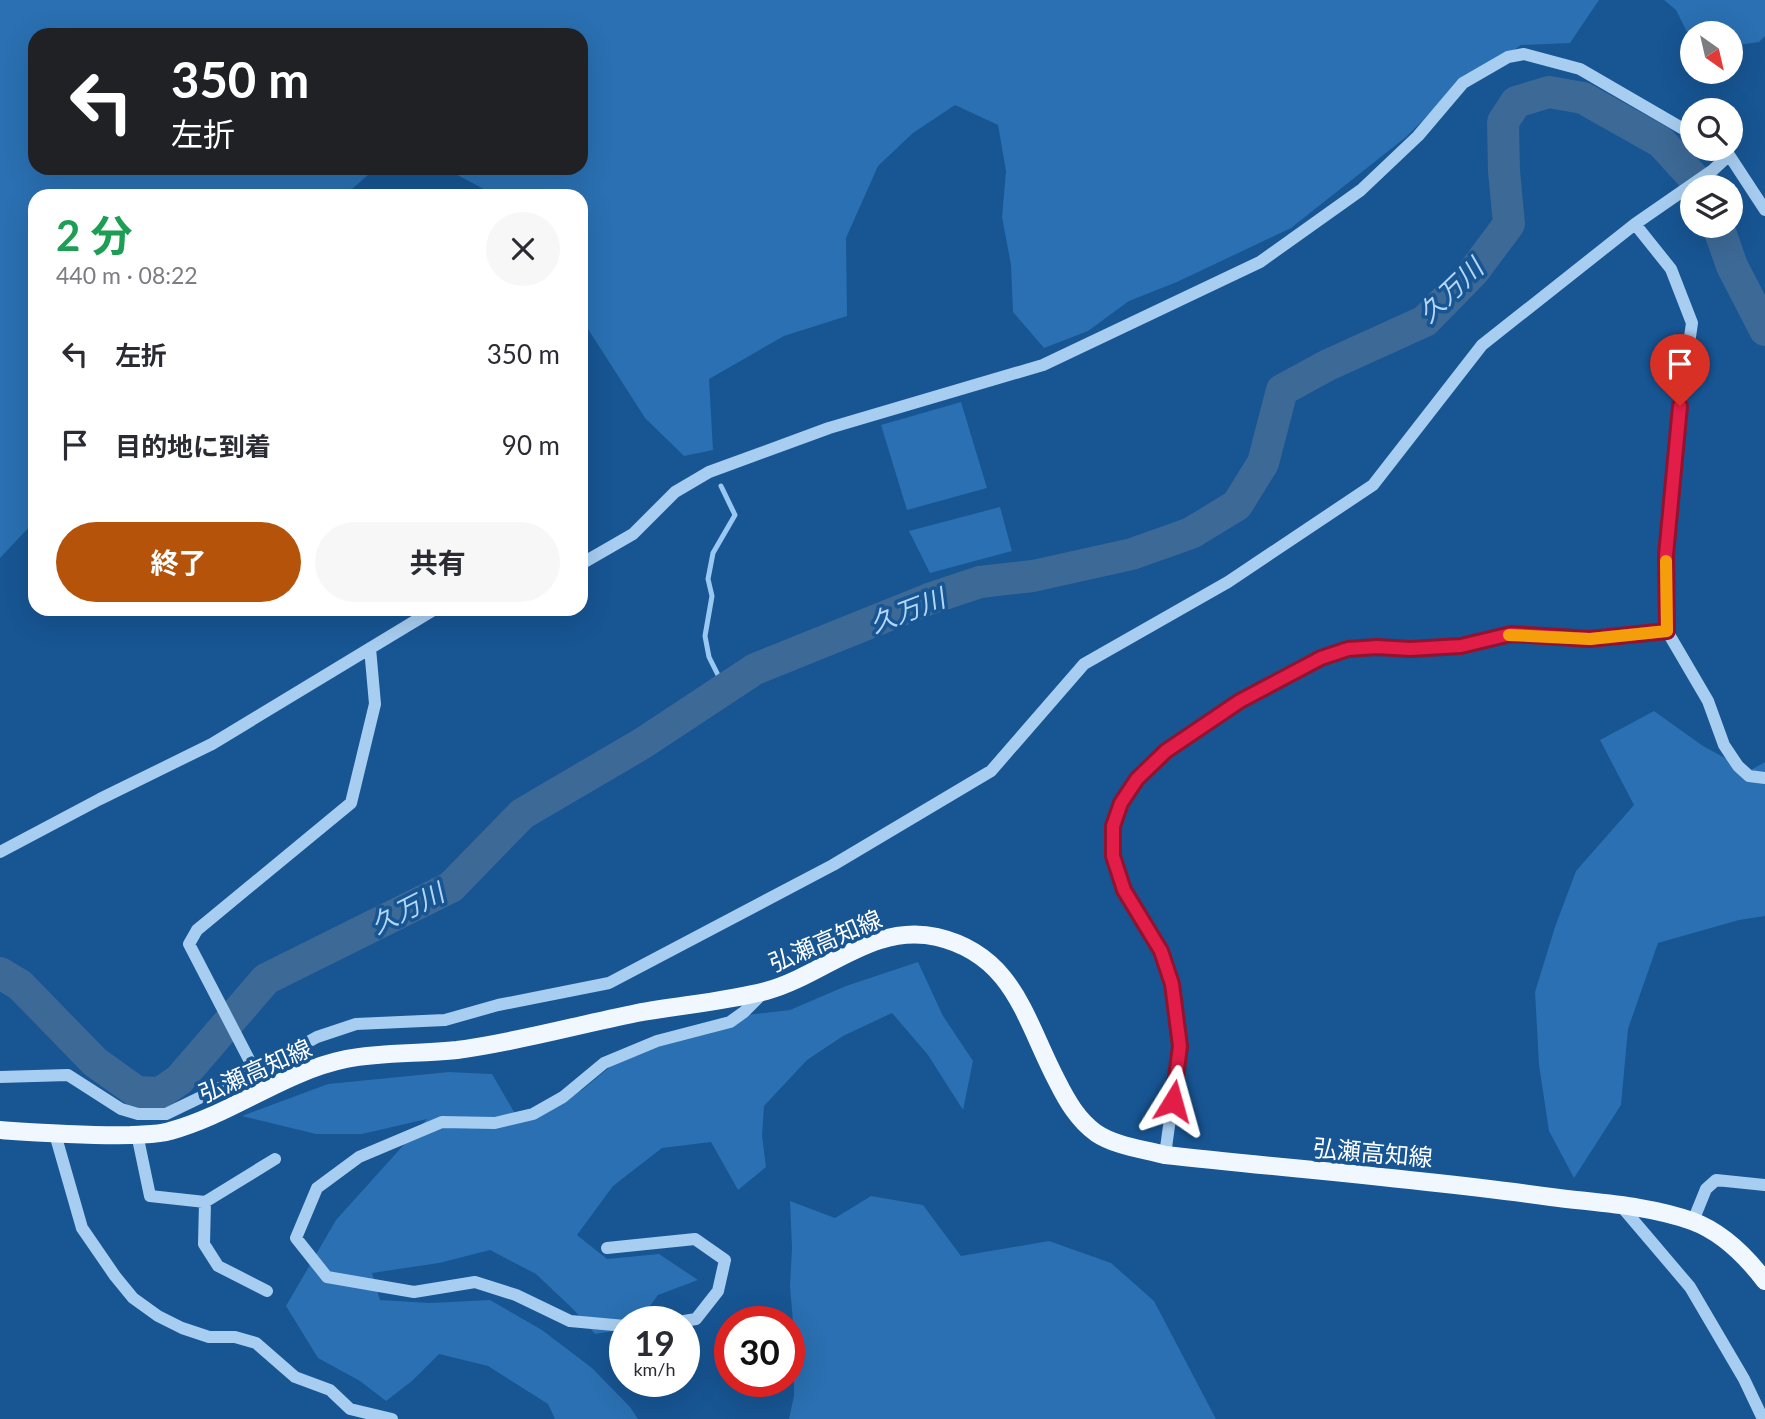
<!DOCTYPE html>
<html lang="ja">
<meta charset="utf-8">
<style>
body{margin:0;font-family:Lato,"Noto Sans JP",sans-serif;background:#f7f7f7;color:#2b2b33;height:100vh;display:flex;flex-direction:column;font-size:26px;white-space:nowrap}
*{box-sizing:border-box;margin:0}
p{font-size:23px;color:#7c7c81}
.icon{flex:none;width:38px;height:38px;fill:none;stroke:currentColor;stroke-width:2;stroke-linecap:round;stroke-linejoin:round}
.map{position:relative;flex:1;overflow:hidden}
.panel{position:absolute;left:28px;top:189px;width:560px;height:427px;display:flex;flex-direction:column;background:#fff;border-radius:21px;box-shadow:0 7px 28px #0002}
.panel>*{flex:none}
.guide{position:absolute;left:28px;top:28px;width:560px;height:147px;border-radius:21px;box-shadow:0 7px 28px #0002;background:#202124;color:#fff;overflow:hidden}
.needle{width:46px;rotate:146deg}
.fabs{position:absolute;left:1680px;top:21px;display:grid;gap:14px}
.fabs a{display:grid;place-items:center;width:63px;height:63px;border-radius:50%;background:#fff;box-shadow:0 7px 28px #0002;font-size:35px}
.speed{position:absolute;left:609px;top:1306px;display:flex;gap:14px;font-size:35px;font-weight:700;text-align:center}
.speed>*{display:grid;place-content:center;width:91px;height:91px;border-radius:50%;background:#fff;box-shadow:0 7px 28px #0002;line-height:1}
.speed small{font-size:18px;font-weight:400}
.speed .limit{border:10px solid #d22;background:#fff;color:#111}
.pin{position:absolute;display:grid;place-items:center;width:60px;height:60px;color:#fff;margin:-72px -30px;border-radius:50% 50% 50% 0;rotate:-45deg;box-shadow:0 0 7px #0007}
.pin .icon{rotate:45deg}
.me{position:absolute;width:77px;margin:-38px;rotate:8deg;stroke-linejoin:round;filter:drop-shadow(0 0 5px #0008)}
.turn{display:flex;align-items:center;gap:24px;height:147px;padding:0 28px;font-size:32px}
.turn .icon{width:91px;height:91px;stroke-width:2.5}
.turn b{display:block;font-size:49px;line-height:60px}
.round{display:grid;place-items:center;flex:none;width:74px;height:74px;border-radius:37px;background:#f7f7f7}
.head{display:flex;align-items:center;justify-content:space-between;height:119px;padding:0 28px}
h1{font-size:42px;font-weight:700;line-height:52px;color:#1e9e55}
.button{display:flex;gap:14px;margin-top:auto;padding:14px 28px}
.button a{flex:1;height:80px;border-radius:42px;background:#b45309;color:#fff;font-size:28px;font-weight:700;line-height:80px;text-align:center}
.button a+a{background:#f7f7f7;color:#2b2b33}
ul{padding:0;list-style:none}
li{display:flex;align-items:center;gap:21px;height:91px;padding:0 28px}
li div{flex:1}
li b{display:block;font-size:26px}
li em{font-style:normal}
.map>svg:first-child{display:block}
.green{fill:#2a70b2}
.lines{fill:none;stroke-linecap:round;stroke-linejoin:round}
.stream{stroke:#99c9f3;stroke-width:5}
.river{stroke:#3d6996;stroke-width:32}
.minor{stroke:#a7cdf0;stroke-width:12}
.major{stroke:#f0f7ff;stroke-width:18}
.route-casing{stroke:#92132f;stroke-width:18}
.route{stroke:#e11d48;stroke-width:12}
.slow{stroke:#f59e0b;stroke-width:12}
.labels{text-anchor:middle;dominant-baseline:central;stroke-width:7;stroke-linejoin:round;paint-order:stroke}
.street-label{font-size:24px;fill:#fff;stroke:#175593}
.water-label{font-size:26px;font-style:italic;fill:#b3d6f7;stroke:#175593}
</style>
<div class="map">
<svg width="1765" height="1419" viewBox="0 0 1765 1419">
<rect width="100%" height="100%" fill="#175593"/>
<path class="green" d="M0 0H1599L1570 43 1521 45 1440 103 1406 137 1291 228 1177 282 1129 301 1088 331 1044 348 1013 312 1011 265 1002 217 1006 171 998 125 955 105 913 133 878 166 846 238 847 316 784 336 709 379 713 450 684 456 645 418 581 318V196H497L444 168H581V35H35V168H376L352 189 351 196H35V521L0 558Z
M1664 0H1765V36L1759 42 1731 46V33H1692V42L1676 10Z
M961 402 987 488 907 510 881 425Z
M1000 507 1012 551 930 573 909 531Z
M1654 711 1703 746 1749 771 1765 762V916L1739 920 1658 943 1628 1029 1621 1105 1574 1178 1549 1131 1539 1065 1535 992 1555 927 1576 871 1634 805 1600 740Z
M918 962 943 1016 973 1061 963 1110 928 1055 892 1013 843 1036 807 1060 764 1106 762 1136 766 1167 738 1190 711 1142 662 1148 613 1186 577 1235 607 1259 659 1254 698 1280 658 1295 639 1321H625V1329L595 1334 573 1309 536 1274 490 1250 439 1263 372 1273 380 1300 430 1303 490 1300 542 1330 592 1368 630 1407 638 1419H555L548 1404 488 1366 439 1354 412 1381 386 1401 360 1381 318 1358 286 1306 336 1220 427 1119 362 1134H316L242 1116 328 1084 449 1072 492 1074 517 1117 582 1090 611 1066 729 1017 790 1010 846 986Z
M871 1196 923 1205 961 1256 1049 1241 1111 1263 1154 1301 1216 1419H789L794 1396V1335L790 1286 792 1248 790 1201 835 1218Z"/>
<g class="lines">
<path class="stream" d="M721 486 735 515 713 553 708 579 712 596 705 636 709 657 725 689"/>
<path class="river" d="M1718 226 1732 266 1765 330
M0 973 20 985 95 1062 137 1092 160 1093 179 1080 266 979 451 887 522 814 643 743 755 669 929 599 980 582 1033 576 1132 554 1191 533 1237 505 1263 463 1282 390 1328 365 1425 321 1474 271 1509 224 1504 171 1503 122 1516 102 1549 92 1583 98 1661 142 1702 187"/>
<path class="minor" d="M1719 149 1729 155 1765 210
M1635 224 1671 269 1692 323 1676 434 1666 555 1667 631 1708 701 1724 745 1738 766 1749 776 1765 778
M581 564 633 534 675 492 709 472 829 428 1043 365 1260 262 1361 190 1418 136 1463 83 1508 57 1524 54 1580 69 1692 134
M0 852 100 799 212 744 435 609
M255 1071 189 944 197 930 351 803 375 704 370 648
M0 1077 68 1075 121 1109 138 1114H166L255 1071 317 1037 356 1024 445 1020 498 1005 609 983 833 865 991 771 1084 664 1228 582 1373 485 1482 345 1635 224 1713 170 1729 155
M55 1134 82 1228 115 1276 133 1298 158 1316 182 1328 209 1337H235L256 1343 295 1377 330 1390 350 1409 392 1419
M137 1134 150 1196 205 1202 275 1159
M1165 1155 1180 1046 1172 984 1161 951 1124 890 1113 857V826L1121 803 1137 779 1166 751 1240 701 1321 658 1348 649 1377 647 1410 649 1461 646 1511 634 1590 639 1667 631
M205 1202 204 1244 218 1266 267 1291
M1622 1207 1690 1287 1744 1379 1763 1419
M1693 1221 1706 1189 1716 1180 1765 1185
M607 1248 695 1239 725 1260 718 1291 696 1319 684 1321
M625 1326 570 1321 516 1295 475 1282 414 1292 327 1277 296 1238 317 1188 359 1157 442 1122 495 1123 533 1114 563 1097 604 1063 657 1041 730 1022 744 1012 765 991"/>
<path class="major" d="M0 1130C44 1133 87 1136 131 1135 144 1134 158 1135 170 1131 232 1114 283 1072 346 1059 382 1052 420 1054 457 1050 518 1042 577 1025 637 1013 680 1005 724 1002 766 991 825 975 873 922 937 937 1014 955 1025 1020 1057 1081 1067 1101 1078 1120 1096 1133 1115 1146 1143 1149 1165 1155 1293 1169 1422 1179 1551 1197 1597 1203 1648 1205 1692 1221 1722 1232 1746 1256 1765 1281"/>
</g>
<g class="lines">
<defs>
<path id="route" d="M1173 1101 1180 1046 1172 984 1161 951 1124 890 1113 856V826L1121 803 1137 779 1166 751 1240 701 1321 658 1348 649 1377 647 1410 649 1461 646 1511 634 1590 639 1667 631 1666 555 1680 406"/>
</defs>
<use href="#route" class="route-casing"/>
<use href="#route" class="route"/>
<path class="slow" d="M1509 635 1590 639 1667 631 1666 561"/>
</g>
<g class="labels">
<g class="street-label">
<text transform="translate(825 940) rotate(-23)">弘瀬高知線</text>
<text transform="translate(255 1070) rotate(-24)">弘瀬高知線</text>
<text transform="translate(1373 1152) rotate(5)">弘瀬高知線</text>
</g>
<g class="water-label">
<text transform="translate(1450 290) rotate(-44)">久万川</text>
<text transform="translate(907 610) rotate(-21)">久万川</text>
<text transform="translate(407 908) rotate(-27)">久万川</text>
</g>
</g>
</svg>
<div class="fabs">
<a><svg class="needle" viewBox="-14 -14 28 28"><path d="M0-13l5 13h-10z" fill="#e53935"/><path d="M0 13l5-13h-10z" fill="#7c7c81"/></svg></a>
<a><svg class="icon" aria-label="search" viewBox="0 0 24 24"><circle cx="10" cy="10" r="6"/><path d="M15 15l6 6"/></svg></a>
<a><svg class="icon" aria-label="layers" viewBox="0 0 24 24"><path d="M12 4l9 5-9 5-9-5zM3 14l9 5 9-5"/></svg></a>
</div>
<div class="speed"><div>19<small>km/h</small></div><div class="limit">30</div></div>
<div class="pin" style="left:1680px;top:406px;background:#d93025"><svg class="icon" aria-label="arrive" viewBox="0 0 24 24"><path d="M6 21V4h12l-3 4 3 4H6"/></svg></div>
<svg class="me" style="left:1173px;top:1101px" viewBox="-20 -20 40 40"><path d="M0-17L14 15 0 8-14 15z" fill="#e11d48" stroke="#fff" stroke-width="4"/></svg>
<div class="guide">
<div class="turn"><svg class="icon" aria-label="left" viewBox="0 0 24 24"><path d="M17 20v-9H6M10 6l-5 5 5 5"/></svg><div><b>350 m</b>左折</div></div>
</div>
<section class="panel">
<div class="head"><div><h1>2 分</h1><p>440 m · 08:22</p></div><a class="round"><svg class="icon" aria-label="close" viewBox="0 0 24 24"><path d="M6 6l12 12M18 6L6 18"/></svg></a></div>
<ul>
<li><svg class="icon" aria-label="left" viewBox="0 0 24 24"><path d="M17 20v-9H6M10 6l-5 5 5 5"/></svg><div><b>左折</b></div><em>350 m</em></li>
<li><svg class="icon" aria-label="arrive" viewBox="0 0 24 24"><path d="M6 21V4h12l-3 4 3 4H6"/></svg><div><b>目的地に到着</b></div><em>90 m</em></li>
</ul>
<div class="button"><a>終了</a><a>共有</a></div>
</section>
</div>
